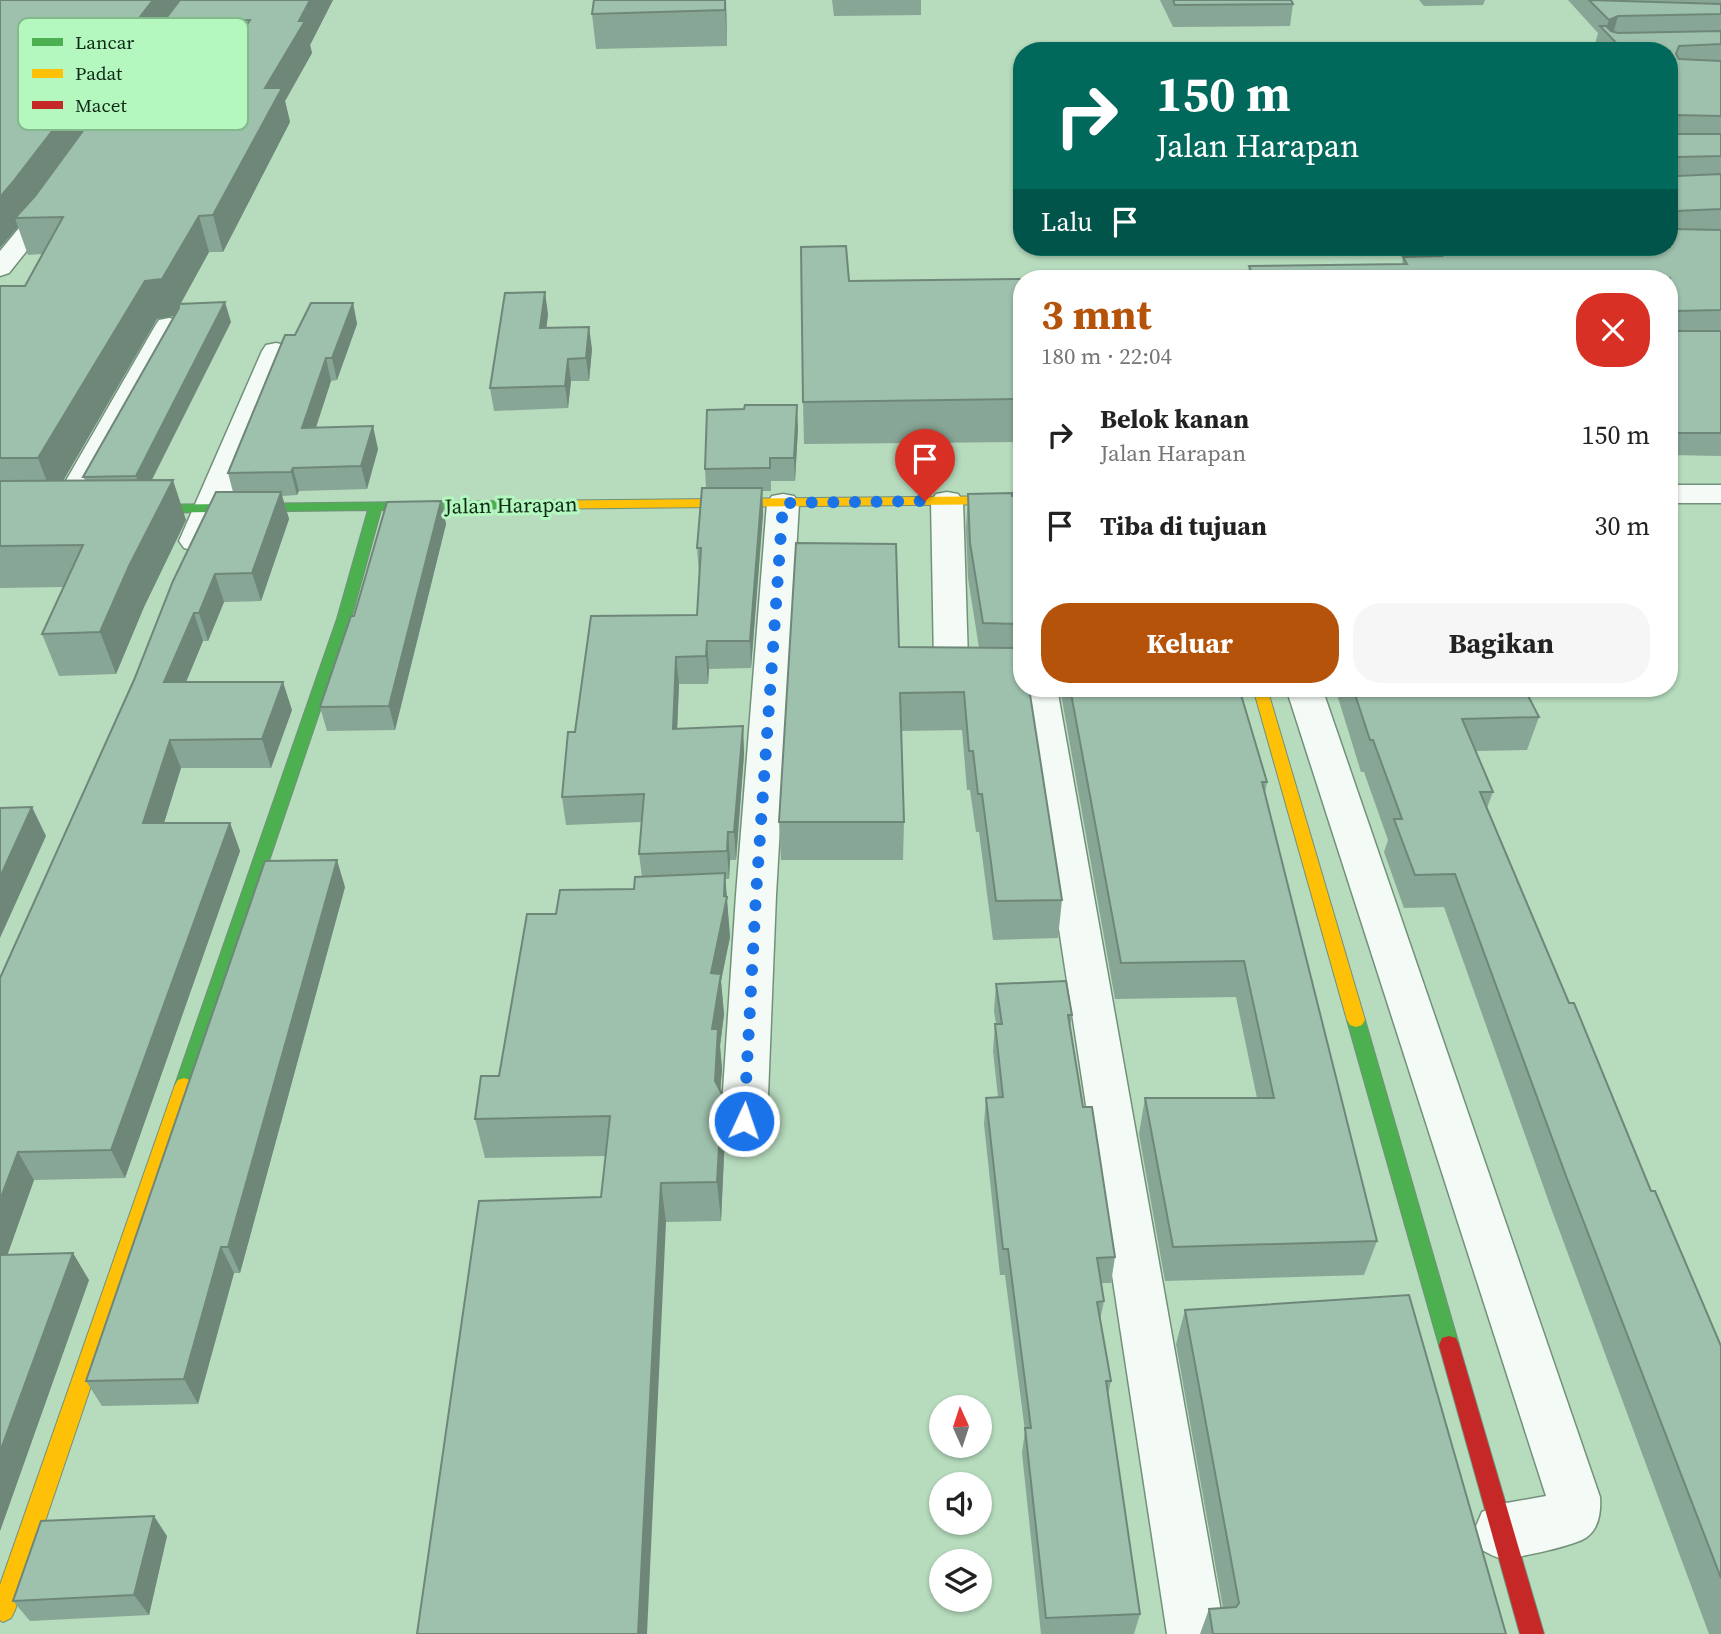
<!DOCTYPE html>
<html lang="id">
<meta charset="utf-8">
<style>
body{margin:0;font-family:"Source Serif 4",serif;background:#f6f6f6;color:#222;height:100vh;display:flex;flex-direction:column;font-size:26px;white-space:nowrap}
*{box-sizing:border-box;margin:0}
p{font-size:23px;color:#767676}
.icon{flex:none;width:38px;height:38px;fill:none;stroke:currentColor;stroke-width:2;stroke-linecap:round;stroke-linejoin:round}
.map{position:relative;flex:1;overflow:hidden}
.panel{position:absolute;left:1013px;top:270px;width:665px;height:427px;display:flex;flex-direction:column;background:#fff;border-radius:28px;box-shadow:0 2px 5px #0004}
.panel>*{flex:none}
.hud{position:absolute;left:1013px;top:42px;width:665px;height:214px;border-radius:28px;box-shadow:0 2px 5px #0004;background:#00695c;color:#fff;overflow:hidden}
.needle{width:46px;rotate:357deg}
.controls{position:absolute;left:929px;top:1395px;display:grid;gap:14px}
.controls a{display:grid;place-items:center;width:63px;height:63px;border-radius:50%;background:#fff;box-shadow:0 2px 5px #0004;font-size:35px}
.pin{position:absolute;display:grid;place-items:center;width:60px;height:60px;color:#fff;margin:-72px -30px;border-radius:50% 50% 50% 0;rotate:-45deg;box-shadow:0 0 7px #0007}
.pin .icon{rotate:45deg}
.me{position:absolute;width:77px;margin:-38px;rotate:3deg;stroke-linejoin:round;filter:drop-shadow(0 0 5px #0008)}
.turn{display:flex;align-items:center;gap:24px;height:147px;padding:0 28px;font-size:32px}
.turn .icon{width:91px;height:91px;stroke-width:2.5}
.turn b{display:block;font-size:49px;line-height:60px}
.then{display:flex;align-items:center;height:66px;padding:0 28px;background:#0003;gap:14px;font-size:26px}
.round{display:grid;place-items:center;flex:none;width:74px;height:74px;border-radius:28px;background:#f6f6f6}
.headline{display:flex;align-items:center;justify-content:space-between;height:119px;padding:0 28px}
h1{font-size:42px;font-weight:700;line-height:52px;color:#b45309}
.button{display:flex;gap:14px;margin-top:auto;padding:14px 28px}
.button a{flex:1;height:80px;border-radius:28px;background:#b45309;color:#fff;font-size:28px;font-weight:700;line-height:80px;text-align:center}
.button a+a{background:#f6f6f6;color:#222}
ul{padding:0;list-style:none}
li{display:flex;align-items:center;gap:21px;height:91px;padding:0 28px}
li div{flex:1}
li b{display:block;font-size:26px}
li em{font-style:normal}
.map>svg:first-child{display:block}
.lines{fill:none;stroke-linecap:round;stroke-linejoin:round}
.street-casing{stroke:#73917a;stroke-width:3}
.fast-casing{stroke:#73917a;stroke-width:2}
.slow-casing{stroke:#73917a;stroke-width:2}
.jam-casing{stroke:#73917a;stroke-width:2}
.street{fill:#f4faf5;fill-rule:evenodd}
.fast{fill:#4caf50;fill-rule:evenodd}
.slow{fill:#ffc107;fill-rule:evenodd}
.jam{fill:#c62828;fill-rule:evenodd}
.wall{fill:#88a695;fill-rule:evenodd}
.shaded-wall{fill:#6f8779}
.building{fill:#9ec1ad;stroke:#6f8779;stroke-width:2}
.route{stroke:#1a73e8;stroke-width:12;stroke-dasharray:0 21.6}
.labels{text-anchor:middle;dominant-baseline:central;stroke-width:6;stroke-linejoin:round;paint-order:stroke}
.street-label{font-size:21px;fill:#0e2a15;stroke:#b4f8bf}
.key{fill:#b4f8bf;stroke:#82ba8c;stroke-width:2}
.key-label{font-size:19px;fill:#0e2a15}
</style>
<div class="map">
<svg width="1721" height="1634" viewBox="0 0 1721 1634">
<rect width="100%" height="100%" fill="#b6dbbd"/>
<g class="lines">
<defs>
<path id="street" d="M188 0H208L111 138H95L92 133Z
M56 192 65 194 68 199 9 273 0 276V251L47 194Z
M169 318 179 320 183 326 81 510 76 517 65 519 54 517 49 510 155 326 159 320Z
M276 343 286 345 290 351 227 508 206 548 195 551 184 548 179 541 262 351 266 345Z
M1670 485H1721V503H1670Z
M947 492 958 494 963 501 968 660 997 664 1003 672 997 680C973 686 948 684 934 662L931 501 936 494Z
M783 494 794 496 799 503 776 895 767 1121 760 1134 744 1140 728 1134 721 1121 736 895 767 503 772 496Z
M1022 687 1057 688 1225 1634H1167Z
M1286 688H1322L1600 1497C1601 1511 1599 1528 1587 1537 1577 1545 1516 1559 1502 1558 1496 1558 1488 1553 1482 1550L1474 1531 1482 1512 1501 1504 1546 1496Z"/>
<path id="fast" d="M520 501 525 502V508L381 510 351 619 193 1085 190 1090 184 1092 178 1090 175 1085 337 619 368 510 132 513 126 509 132 505Z
M1356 1013 1362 1015 1365 1020 1459 1345 1456 1352 1449 1354 1442 1352 1439 1345 1347 1020 1350 1015Z"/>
<path id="slow" d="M1022 496V504L520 509 514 505 520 501Z
M1253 688H1267L1365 1020 1362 1025 1356 1027 1350 1025 1347 1020Z
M184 1078 190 1080 193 1085 15 1610 11 1618 3 1622 0 1620V1585L175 1085 178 1080Z"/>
<path id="jam" d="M1449 1336 1456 1338 1459 1345 1544 1634H1520L1439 1345 1442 1338Z"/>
</defs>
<use href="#street" class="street-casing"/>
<use href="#fast" class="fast-casing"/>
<use href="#slow" class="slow-casing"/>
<use href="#jam" class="jam-casing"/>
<use href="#street" class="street"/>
<use href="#fast" class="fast"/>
<use href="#slow" class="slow"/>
<use href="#jam" class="jam"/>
</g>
<path class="wall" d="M0 0H333L310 45 312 53 285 101 290 122 223 252H209L180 304 231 322 152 480 186 520 144 607 116 674 59 676 42 634 64 587 0 588V286H25L42 254 28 255 18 227 0 248ZM166 26 173 54 229 53 205 89 119 90ZM179 306V308L83 477 85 480 63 481 157 319 174 316Z
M726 0 727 46 596 49 592 14Z
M832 0H921V15L834 16Z
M1160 0H1291L1293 4 1290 26 1173 27Z
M1419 0H1485L1483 5 1424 6Z
M1568 0H1721V456L1670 455V278H1247L1249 266 1402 264 1403 257 1424 256 1423 254 1425 247H1670V51H1602L1595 44 1598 33Z
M1022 279V442L804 444 803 402Z
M353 303 357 324 337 380 331 381 316 428 378 449 367 489 299 491 297 495 282 496 289 519 261 601 224 602 208 641H203L186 682 292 710 271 768H181L164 823H230L240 851 125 1178 34 1180 7 1255 89 1280 0 1531V978L233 492 228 473 295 335Z
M548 314 546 328 592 349 589 381H571L568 408 494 411 490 388Z
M798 428 795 481H771V491H762L763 514 751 668 709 669 708 684H679L677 729 743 726 744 754 736 860H730L729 879H725L730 937 721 981 724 1014 720 1046 722 1069 720 1092 722 1094 725 1134 721 1221 666 1222 601 1197 606 1156 485 1158 475 1119 499 1076 556 914 634 889 642 877 639 854 642 822 566 825 562 797 575 732 697 615 699 574 697 548 706 488 705 469Z
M968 494 1022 496V688L1062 900 1058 938 993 940 979 832H976L970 790H967L962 730 901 731 904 822 903 860H781L779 822 899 647 979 648 968 578 966 528Z
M441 501 446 524 395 730 327 731 320 707 354 616Z
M1060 688H1239L1267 782 1265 793 1377 1241 1364 1275 1165 1281 1139 1134 1145 1098H1257L1236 997 1115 999Z
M1335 688H1524L1539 717 1527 750 1476 751 1493 792 1487 808 1569 1003 1651 1191 1721 1346V1634H1709L1551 1208 1444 907 1404 908 1384 852 1388 840 1364 772H1361Z
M345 887 240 1273H234L198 1404 102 1406 86 1381Z
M996 984 1072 1015 1070 1028 1083 1107 1115 1257 1111 1283H1101L1104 1301 1100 1320 1111 1381 1108 1395 1140 1614 1134 1634H1041L1022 1453 1025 1431 1005 1275H1000L984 1124 986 1098 998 1097 993 1051 995 1024H996L994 1011Z
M1185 1310 1506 1634H1200L1209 1609 1223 1608 1176 1344Z
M167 1536 149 1615 30 1621 13 1601Z"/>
<path class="shaded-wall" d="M153 0H185L164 21 166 26 26 218H15L18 227 0 248V197Z
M310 0H333L310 45 312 53 285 101 290 122 223 252 213 215 265 88Z
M725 0H726L727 46 725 10Z
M1618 16 1613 34 1605 31 1609 20Z
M199 216 209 252 174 316 157 319 53 498 38 458 145 281Z
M545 292 548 314 544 350 540 328Z
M225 302 231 322 143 497 136 476Z
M353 303 357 324 337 380 332 358Z
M589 327 592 349 589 381 586 358Z
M326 358 331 381 308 451 302 428Z
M568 359 571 381 568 408 565 386Z
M797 405 798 428 795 481 794 458Z
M373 426 378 449 367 489 361 466Z
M293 468 299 491 297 495 291 472Z
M173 480 186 520 144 607 116 674 100 632 129 566Z
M762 488 763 514 751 668 750 641Z
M281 492 289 519 261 601 252 573Z
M441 501 446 524 395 730 389 706Z
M215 574 224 602 208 641 199 613Z
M194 613 203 641 174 711 164 682Z
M707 641 709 669 708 684 706 656Z
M676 657 679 684 676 756 673 729Z
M283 682 292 710 271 768 262 739Z
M743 726 744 754 736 860 734 832Z
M170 740 181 768 155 852 143 823Z
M32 807 46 836 0 938V877Z
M230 823 240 851 125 1178 111 1150Z
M728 832 730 860 729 879 727 851Z
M337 860 345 887 240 1273 228 1247Z
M725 873 730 937 721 981 724 1014 720 1046 722 1069 718 1121 715 1081 711 973 724 896Z
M722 1094 725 1134 721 1221 717 1182Z
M18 1152 34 1180 0 1276V1200Z
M661 1183 666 1222 647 1634H638Z
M221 1247 234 1273 198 1404 184 1379Z
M73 1253 89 1280 0 1531V1452Z
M154 1516 167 1536 149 1615 134 1595Z"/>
<path class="building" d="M0 0H153L12 183 0 197Z
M180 0H310L299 21H305L265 88H282L213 215 199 216 162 279 145 281 38 458H0V286H25L63 217 15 218 35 196 113 90 205 89 250 20 164 21Z
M594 0H725V10L592 14Z
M1173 0H1291L1293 4 1175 5Z
M1589 0 1721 4V14L1618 16 1609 20Z
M1600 26H1606L1611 31 1618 33 1721 31V44L1679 46 1676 54 1679 59 1721 61V116L1676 115 1674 118V132L1676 134H1721V156L1677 157 1674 159V173L1677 176 1721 174V209L1675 211 1674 224 1671 226 1674 229 1721 230V310L1676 311 1675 328 1678 331H1721V433H1670V278H1254L1249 266 1407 264 1403 257 1442 256 1436 247H1670V51H1624Z
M846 246 849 281 1022 279V399L803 402 801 247Z
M545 292 540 328 589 327 586 358 568 359 565 386 490 388 505 293Z
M225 302 136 476 83 477 179 308V304Z
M311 303H353L332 358H326L302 428 373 426 361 466 293 468 291 472 228 473 285 335H295Z
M745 405H797L794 458H770V468L705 469 707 410 744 409Z
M173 480 129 566 100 632 42 634 83 545 0 546V481Z
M702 488H762L750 641H707L706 656 676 657 673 729 743 726 734 832H728L727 851 639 854 644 794 562 797 568 732H575L591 616 697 615 701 548H697Z
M216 492H281L252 573 215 574 199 613H194L164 682H283L262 739 170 740 143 823H230L111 1150 18 1152 0 1200V978L134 680 173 581Z
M1012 493V496H1022V624L983 623 970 543 968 494Z
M441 501 389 706 320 707 351 616H354L387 502Z
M796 543 896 544 899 647 1022 648V688H1029L1062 900 996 901 982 794H978L973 751H969L964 692 900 693 904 822H779Z
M1070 688H1239L1267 782H1262L1377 1241 1173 1247 1145 1098H1274L1244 961 1121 963Z
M1353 688H1524L1539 717 1462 719 1493 792H1480L1569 1003H1574L1651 1191H1655L1721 1346V1578L1566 1176 1455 874 1415 875 1394 819H1402L1373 740H1370Z
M32 807 0 877V808Z
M337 860 228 1247H221L184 1379 86 1381 265 861Z
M725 873 724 896 727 897 711 973 721 974 712 1029H718L715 1081 722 1094 717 1182 661 1183 638 1634H417L479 1201 601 1197 610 1116 475 1119 481 1076H499L527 914H556L560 890 634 889 635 877Z
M1066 981 1072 1015H1068L1083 1107H1092L1115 1257 1097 1258 1104 1301 1097 1302 1111 1381H1106L1140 1614 1046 1618 1025 1428H1031L1008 1249H1003L986 1098 1003 1097 995 1024H1002L996 984Z
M73 1253 0 1452V1255Z
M1409 1295 1506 1634H1213L1209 1609 1236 1607 1239 1603 1185 1310Z
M154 1516 134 1595 13 1601 41 1521Z"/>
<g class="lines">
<path class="route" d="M744 1121 756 895 783 503 925 501"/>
</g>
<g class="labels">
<g class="street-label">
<text transform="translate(511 505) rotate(-1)">Jalan Harapan</text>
</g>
</g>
<rect x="18" y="18" width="230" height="112" rx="10" class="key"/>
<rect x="32" y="38" width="31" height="8" fill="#4caf50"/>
<rect x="32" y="69" width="31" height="9" fill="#ffc107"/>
<rect x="32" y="101" width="31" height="8" fill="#c62828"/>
<g class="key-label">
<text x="75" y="49">Lancar</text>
<text x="75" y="80">Padat</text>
<text x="75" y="112">Macet</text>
</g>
</svg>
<div class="controls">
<a><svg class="needle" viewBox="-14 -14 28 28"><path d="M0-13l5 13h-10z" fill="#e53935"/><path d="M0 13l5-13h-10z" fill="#767676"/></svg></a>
<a><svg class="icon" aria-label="sound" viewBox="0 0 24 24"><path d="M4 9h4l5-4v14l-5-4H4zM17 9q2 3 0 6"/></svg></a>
<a><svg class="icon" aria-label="layers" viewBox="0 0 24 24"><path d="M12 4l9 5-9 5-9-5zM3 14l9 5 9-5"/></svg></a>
</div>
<div class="pin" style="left:925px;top:501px;background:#d93025"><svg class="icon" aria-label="arrive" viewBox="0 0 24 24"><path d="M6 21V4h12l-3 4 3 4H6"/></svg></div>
<svg class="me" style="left:744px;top:1121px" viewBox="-20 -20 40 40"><circle r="17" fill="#1a73e8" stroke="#fff" stroke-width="3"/><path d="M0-11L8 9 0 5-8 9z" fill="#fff"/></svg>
<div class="hud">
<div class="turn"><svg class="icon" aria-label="right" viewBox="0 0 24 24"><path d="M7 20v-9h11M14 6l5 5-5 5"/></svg><div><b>150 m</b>Jalan Harapan</div></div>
<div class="then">Lalu<svg class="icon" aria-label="arrive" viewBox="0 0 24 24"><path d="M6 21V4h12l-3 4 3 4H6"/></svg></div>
</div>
<section class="panel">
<div class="headline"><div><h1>3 mnt</h1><p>180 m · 22:04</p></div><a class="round" style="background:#d93025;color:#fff"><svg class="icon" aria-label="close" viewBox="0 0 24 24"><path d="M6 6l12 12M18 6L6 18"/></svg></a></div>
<ul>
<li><svg class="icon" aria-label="right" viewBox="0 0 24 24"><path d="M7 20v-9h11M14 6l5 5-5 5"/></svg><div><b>Belok kanan</b><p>Jalan Harapan</p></div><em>150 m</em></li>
<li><svg class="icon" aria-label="arrive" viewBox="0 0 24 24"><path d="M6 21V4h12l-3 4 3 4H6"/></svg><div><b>Tiba di tujuan</b></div><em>30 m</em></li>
</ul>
<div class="button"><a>Keluar</a><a>Bagikan</a></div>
</section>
</div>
